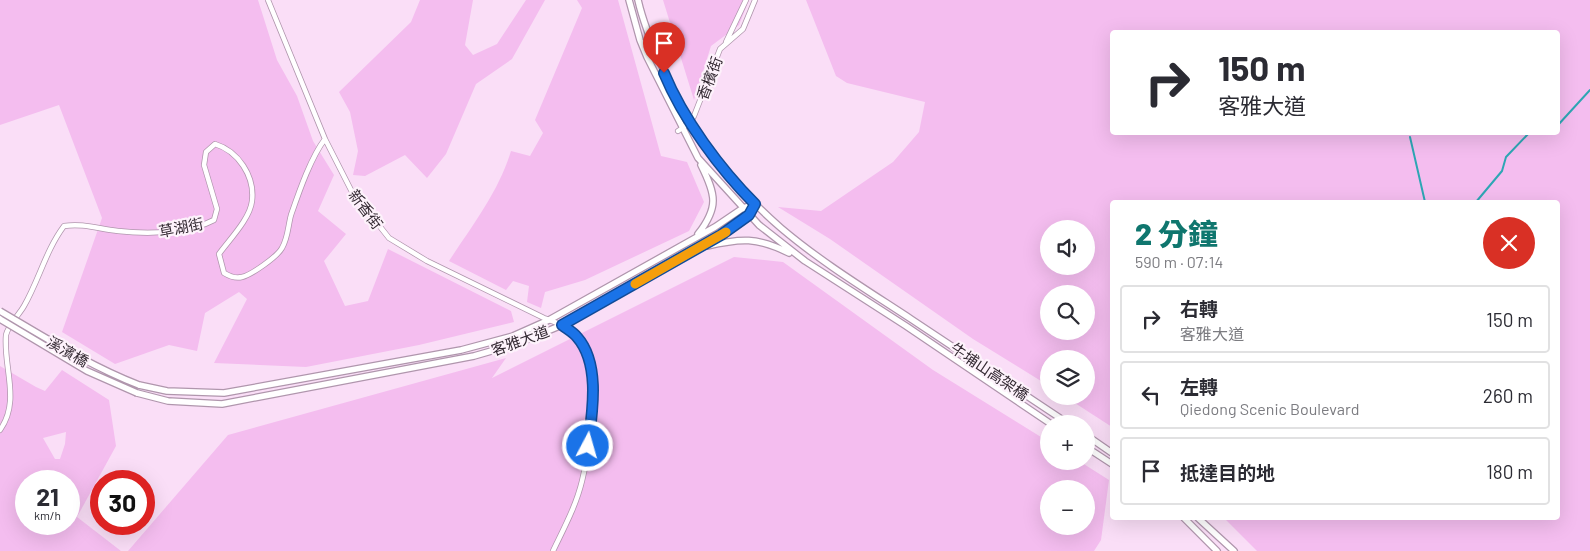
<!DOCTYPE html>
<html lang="zh-TW">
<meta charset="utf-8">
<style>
body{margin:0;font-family:Barlow,"Noto Sans TC",sans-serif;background:#f2f2f3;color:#2b2b33;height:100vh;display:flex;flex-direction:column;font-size:19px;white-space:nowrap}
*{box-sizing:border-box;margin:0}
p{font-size:16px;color:#7c7c81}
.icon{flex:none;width:28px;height:28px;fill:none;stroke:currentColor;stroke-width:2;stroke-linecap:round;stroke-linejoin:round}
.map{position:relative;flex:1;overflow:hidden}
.details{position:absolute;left:1110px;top:200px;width:450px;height:320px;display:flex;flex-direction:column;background:#fff;border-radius:5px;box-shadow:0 5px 20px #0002}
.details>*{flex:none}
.guide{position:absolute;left:1110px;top:30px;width:450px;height:105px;border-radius:5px;box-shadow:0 5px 20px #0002;background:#fff;color:#2b2b33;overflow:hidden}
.buttons{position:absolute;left:1040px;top:220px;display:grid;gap:10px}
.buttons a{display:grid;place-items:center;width:55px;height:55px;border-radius:50%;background:#fff;box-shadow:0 5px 20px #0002;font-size:25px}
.speed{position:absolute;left:15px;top:470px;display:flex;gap:10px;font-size:25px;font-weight:700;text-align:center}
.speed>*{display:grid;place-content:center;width:65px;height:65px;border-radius:50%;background:#fff;box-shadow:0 5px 20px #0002;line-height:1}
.speed small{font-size:12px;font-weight:400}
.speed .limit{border:8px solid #d22;background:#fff;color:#111}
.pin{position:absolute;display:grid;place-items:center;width:42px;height:42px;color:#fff;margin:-51px -21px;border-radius:50% 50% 50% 0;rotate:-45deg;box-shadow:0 0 5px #0007}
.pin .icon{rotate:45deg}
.me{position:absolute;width:55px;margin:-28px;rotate:6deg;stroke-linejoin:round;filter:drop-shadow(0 0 4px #0008)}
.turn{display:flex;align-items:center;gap:18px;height:105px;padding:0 25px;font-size:22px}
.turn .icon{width:65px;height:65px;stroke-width:2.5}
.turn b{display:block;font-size:35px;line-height:42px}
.round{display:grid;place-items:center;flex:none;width:52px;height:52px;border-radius:26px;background:#f2f2f3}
.headline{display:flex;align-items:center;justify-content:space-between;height:85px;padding:0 25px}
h1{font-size:30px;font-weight:800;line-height:38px;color:#0f766e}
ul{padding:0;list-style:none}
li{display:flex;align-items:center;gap:15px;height:68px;margin:0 10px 8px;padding:0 15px;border:2px solid #e1e1e2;border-radius:5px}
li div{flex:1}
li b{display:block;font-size:19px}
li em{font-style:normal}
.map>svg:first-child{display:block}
.green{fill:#f4bdef;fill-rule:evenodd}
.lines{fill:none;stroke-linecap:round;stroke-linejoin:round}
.stream{stroke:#2ea6b4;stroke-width:2}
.minor-casing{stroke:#b096ad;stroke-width:6}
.tertiary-casing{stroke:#b096ad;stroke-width:8}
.minor{stroke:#fff;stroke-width:4.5}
.tertiary{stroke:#fff;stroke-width:5.5}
.tertiary-bridge-casing{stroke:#b096ad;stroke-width:8;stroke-linecap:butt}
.tertiary-bridge{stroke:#fff;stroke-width:5.5}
.route-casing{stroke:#114b97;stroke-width:12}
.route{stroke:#1a73e8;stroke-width:9}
.slow{stroke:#f59e0b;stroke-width:9}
.labels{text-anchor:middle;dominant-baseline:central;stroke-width:4.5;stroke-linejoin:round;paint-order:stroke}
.street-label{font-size:15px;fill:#332932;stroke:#fdf2fb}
</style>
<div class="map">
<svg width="1590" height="551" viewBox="0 0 1590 551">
<rect width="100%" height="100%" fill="#fadef7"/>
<path class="green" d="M0 0H258L277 60 297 96 313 141 334 175 318 211 346 234 324 261 345 306 368 301 388 249 511 311 514 322 419 345 306 367 214 363 247 299 239 292 205 313 197 351 169 345 115 364 62 332 102 218 59 105 0 125Z
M420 0H473L465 45 473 55 497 44 526 0H545L512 59 476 84 446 154 427 178 405 155 365 176 353 175 358 151 350 112 339 92 411 22Z
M577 0H618L661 156 687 162 704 202 689 231 585 280 545 292 541 308 527 302 529 286 513 281 506 290 449 261C472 226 499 191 511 151L530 156 543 133 535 120 582 8Z
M663 0H749L739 25 711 46 694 100Z
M806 0H1590V551H1257L1224 518H1558V202H1112V427L1064 396H1086V359H1049V386L973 339 830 239 778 207 821 211 893 162 919 132 925 102 847 83 836 76ZM1558 32V132H1112V32ZM1049 229H1086V266H1049ZM1049 294H1086V331H1049Z
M734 257 783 262 933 370 1049 442V461H1079L1109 480 1101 540 1094 551H128L228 435 506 358 492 378ZM1049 489H1086V526H1049Z
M0 366 36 387 45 391 62 370 109 400 116 446 77 517 121 551H0ZM66 432 65 444 60 459H55L43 438ZM26 481H69V524H26Z"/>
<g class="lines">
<path class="stream" d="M1558 125 1590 90
M1410 137 1425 202
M1476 202 1502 171 1506 157 1530 132"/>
<defs>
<path id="minor" d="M268 0 325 139 351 190 389 238 427 261 544 318C557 323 570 327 579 339 601 369 591 446 582 481 576 506 564 528 553 551
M726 42 746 0
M678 131 690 123 694 116 720 49 743 29 755 0
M0 430C21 401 3 367 6 335 8 325 19 315 24 306 39 280 46 250 64 226 83 223 99 229 118 231 146 234 188 234 214 220L217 209 204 165 206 152 215 144C238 151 255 176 252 201 250 219 229 240 219 254L224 273C229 276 235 279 242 277 251 275 277 257 282 248 288 238 288 226 291 215 299 192 311 157 325 139"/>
<path id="tertiary" d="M629 0 640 40 647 57 698 158 759 225 805 261 906 326 1051 424
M638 0C643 22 652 44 661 64 686 126 730 184 781 228 821 262 867 290 911 319 964 354 1017 389 1069 424
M698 234C719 207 716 195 701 165
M707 246C741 238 757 237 789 253
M139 385 167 391 224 393 461 350 513 336 549 320 715 227 743 208 755 204
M137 393 168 401 222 404 474 356 516 344 562 325 700 248 749 215 755 204
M1086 435 1112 453
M1086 447 1112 464
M1184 518 1217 551
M1198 518 1234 551"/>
</defs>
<use href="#minor" class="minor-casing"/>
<use href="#tertiary" class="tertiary-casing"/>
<use href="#minor" class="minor"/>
<use href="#tertiary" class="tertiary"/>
<defs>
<path id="tertiary-bridge" d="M0 311C46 338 90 366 139 385
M0 319 87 371 137 393"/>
</defs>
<use href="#tertiary-bridge" class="tertiary-bridge-casing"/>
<use href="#tertiary-bridge" class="tertiary-bridge"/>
</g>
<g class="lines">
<defs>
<path id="route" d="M588 446C592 414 601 364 577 337 573 332 567 329 562 325L721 235 749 215 755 204C720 169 683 119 664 73"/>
</defs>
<use href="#route" class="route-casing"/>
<use href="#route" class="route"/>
<path class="slow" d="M635 284 726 232"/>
</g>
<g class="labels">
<g class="street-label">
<text transform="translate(709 78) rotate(-69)">香檳街</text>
<text transform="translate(366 209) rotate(53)">新香街</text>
<text transform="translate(181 227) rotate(-11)">草湖街</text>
<text transform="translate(520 340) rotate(-20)">客雅大道</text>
<text transform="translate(68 351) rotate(30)">溪濱橋</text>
<text transform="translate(990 371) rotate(34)">牛埔山高架橋</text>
</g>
</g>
</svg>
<div class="buttons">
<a><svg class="icon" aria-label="sound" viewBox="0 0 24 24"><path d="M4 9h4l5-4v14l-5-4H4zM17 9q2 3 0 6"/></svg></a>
<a><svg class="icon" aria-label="search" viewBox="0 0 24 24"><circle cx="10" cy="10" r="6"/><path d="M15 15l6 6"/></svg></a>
<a><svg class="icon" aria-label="layers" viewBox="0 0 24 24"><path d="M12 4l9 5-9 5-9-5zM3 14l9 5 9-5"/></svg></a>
<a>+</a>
<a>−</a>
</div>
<div class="speed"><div>21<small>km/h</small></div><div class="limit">30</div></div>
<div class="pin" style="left:664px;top:73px;background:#d93025"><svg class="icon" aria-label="arrive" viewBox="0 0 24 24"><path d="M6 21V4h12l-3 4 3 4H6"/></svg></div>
<svg class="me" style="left:588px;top:446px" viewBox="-20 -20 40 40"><circle r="17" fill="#1a73e8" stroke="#fff" stroke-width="3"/><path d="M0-11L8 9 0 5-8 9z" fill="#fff"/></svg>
<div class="guide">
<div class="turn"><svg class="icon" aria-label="right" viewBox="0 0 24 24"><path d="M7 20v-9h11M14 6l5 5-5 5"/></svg><div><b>150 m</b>客雅大道</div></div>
</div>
<section class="details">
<div class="headline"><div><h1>2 分鐘</h1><p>590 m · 07:14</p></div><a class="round" style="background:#d93025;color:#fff"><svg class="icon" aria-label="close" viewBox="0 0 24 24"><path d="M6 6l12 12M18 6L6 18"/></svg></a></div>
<ul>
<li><svg class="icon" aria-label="right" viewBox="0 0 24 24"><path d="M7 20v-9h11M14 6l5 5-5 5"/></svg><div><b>右轉</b><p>客雅大道</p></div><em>150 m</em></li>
<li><svg class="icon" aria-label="left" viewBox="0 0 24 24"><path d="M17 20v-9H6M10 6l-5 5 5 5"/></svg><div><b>左轉</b><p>Qiedong Scenic Boulevard</p></div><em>260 m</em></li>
<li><svg class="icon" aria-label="arrive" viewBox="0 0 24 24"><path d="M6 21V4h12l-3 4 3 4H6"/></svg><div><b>抵達目的地</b></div><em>180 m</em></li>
</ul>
</section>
</div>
